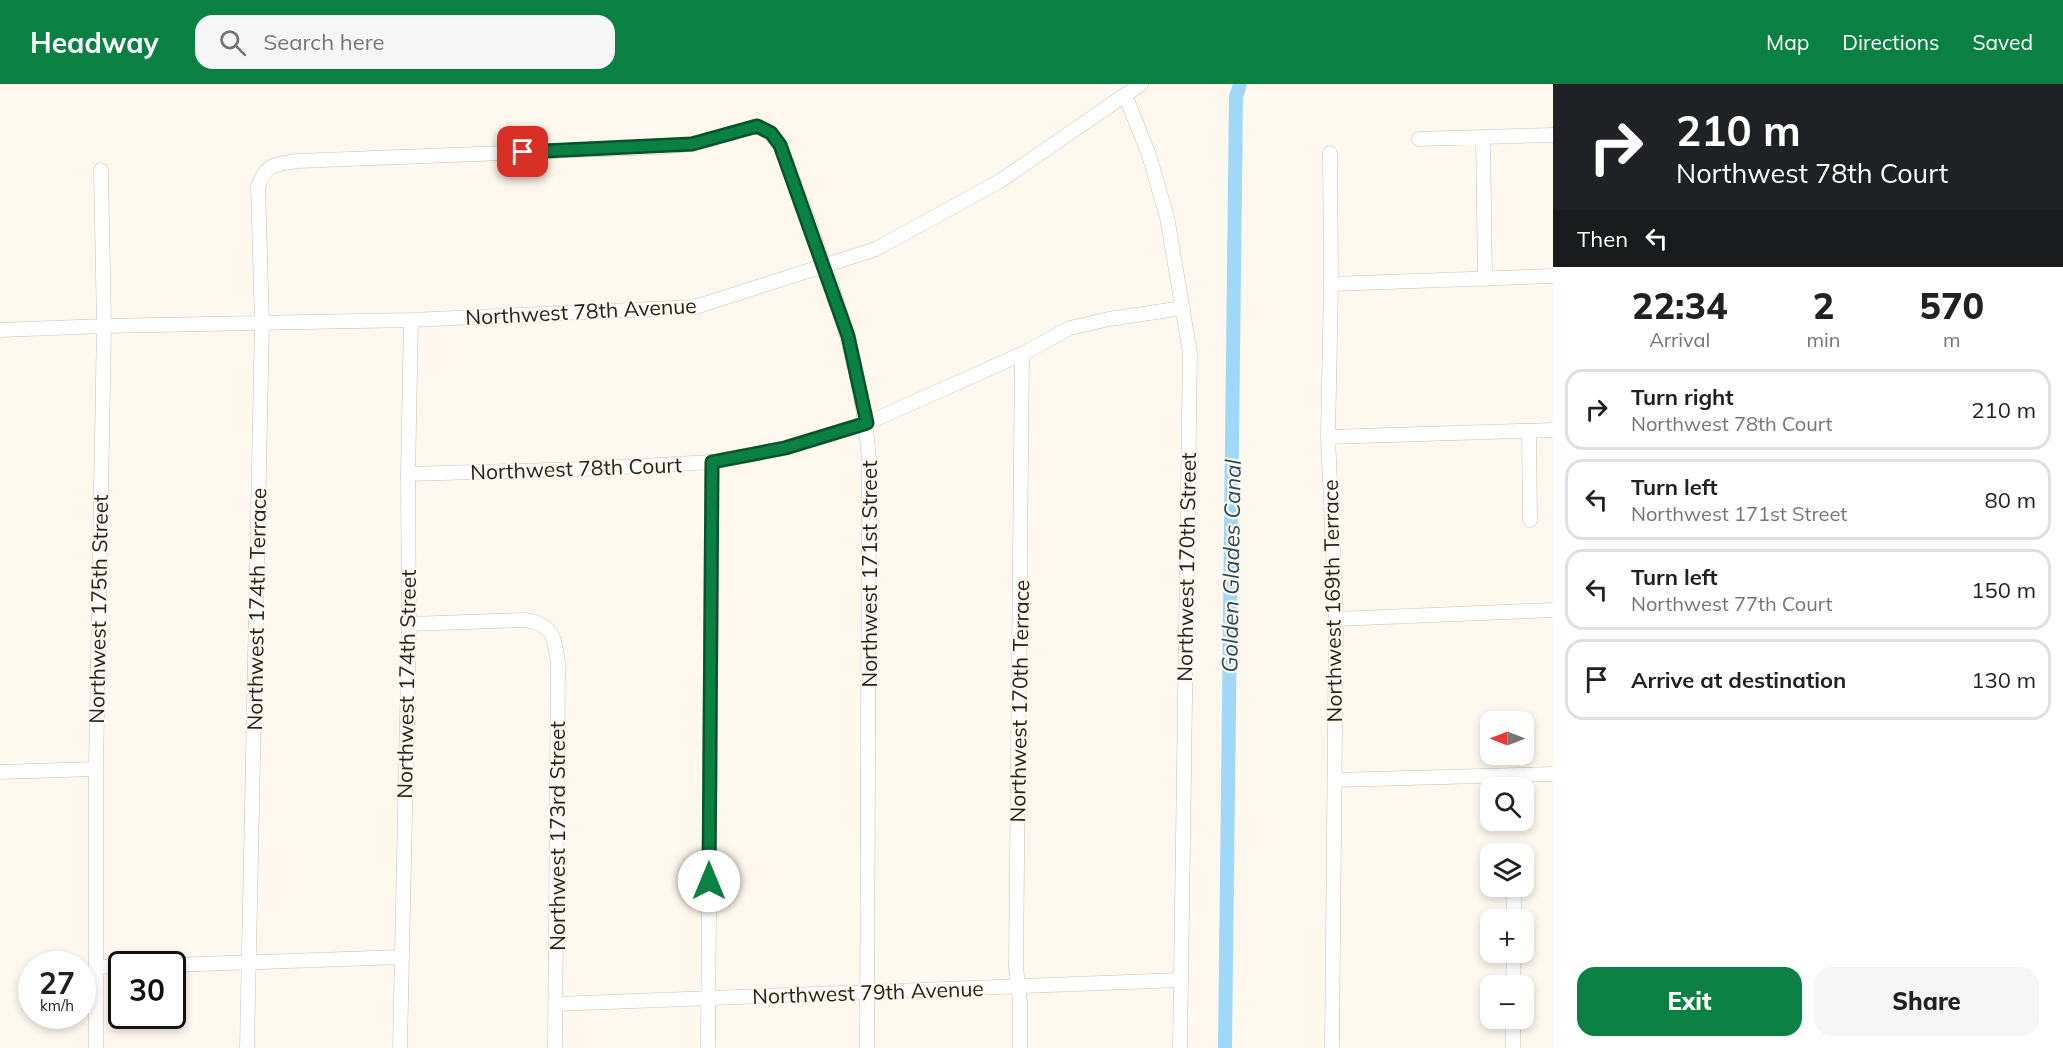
<!DOCTYPE html>
<meta charset="utf-8">
<style>
body{margin:0;font-family:Mulish,sans-serif;background:#f6f6f6;color:#202124;height:100vh;display:flex;flex-direction:column;font-size:22px;white-space:nowrap}
*{box-sizing:border-box;margin:0}
p{font-size:20px;color:#757577}
.icon{flex:none;width:33px;height:33px;fill:none;stroke:currentColor;stroke-width:2;stroke-linecap:round;stroke-linejoin:round}
.map{position:relative;flex:1;overflow:hidden}
.side{display:flex;flex-direction:column;background:#fff;width:510px}
.side>*{flex:none}
.top-card{background:#202124;color:#fff;overflow:hidden}
.needle{width:39px;rotate:270deg}
.fabs{position:absolute;left:1480px;top:627px;display:grid;gap:12px}
.fabs a{display:grid;place-items:center;width:54px;height:54px;border-radius:12px;background:#fff;box-shadow:0 3px 9px #0003;font-size:30px}
.speed{position:absolute;left:18px;top:867px;display:flex;gap:12px;font-size:30px;font-weight:700;text-align:center}
.speed>*{display:grid;place-content:center;width:78px;height:78px;border-radius:50%;background:#fff;box-shadow:0 3px 9px #0003;line-height:1}
.speed small{font-size:15px;font-weight:400}
.speed .limit{border:3px solid #111;border-radius:9px;background:#fff;color:#111}
.pin{position:absolute;display:grid;place-items:center;width:51px;height:51px;color:#fff;margin:-26px;border-radius:12px;box-shadow:0 3px 9px #0006}
.me{position:absolute;width:66px;margin:-33px;rotate:0deg;stroke-linejoin:round;filter:drop-shadow(0 0 4px #0008)}
.turn{display:flex;align-items:center;gap:21px;height:126px;padding:0 24px;font-size:27px}
.turn .icon{width:78px;height:78px;stroke-width:2.5}
.turn b{display:block;font-size:42px;line-height:51px}
.then{display:flex;align-items:center;height:57px;padding:0 24px;background:#0003;gap:12px;font-size:22px}
.eta{display:flex;justify-content:space-evenly;align-items:center;height:102px;text-align:center}
.eta b{font-size:36px;font-weight:800;line-height:42px}
.button{display:flex;gap:12px;margin-top:auto;padding:12px 24px}
.button a{flex:1;height:69px;border-radius:18px;background:#0b8043;color:#fff;font-size:24px;font-weight:800;line-height:69px;text-align:center}
.button a+a{background:#f6f6f6;color:#202124}
ul{padding:0;list-style:none}
li{display:flex;align-items:center;gap:18px;height:81px;margin:0 12px 9px;padding:0 12px;border:3px solid #e0e0e0;border-radius:18px}
li div{flex:1}
li b{display:block;font-size:22px}
li em{font-style:normal}
header{display:flex;align-items:center;gap:36px;box-sizing:border-box;height:84px;padding:0 30px;background:#0b8043;color:#fff}
header strong{font-size:28px}
nav{display:flex;gap:33px;margin-inline-start:auto;font-size:21px}
.search{width:420px;height:54px;background:#f6f6f6;display:flex;align-items:center;gap:15px;box-sizing:border-box;padding:0 21px;border-radius:18px;color:#757577;font-size:22px}
main{display:flex;flex:1;min-height:0}
.map>svg:first-child{display:block}
.lines{fill:none;stroke-linecap:round;stroke-linejoin:round}
.canal{stroke:#a0d8f9;stroke-width:14}
.minor-casing{stroke:#c7bfb2;stroke-width:15}
.minor{stroke:#fff;stroke-width:14}
.route-casing{stroke:#07532c;stroke-width:15}
.route{stroke:#0b8043;stroke-width:10}
.labels{text-anchor:middle;dominant-baseline:central;stroke-width:4.5;stroke-linejoin:round;paint-order:stroke}
.street-label{font-size:21px;fill:#25221d;stroke:#fff8ee}
.water-label{font-size:22px;font-style:italic;fill:#1f4a60;stroke:#fff8ee}
</style>
<header>
<strong>Headway</strong>
<div class="search"><svg class="icon" aria-label="search" viewBox="0 0 24 24"><circle cx="10" cy="10" r="6"/><path d="M15 15l6 6"/></svg>Search here</div>
<nav><a>Map</a><a>Directions</a><a>Saved</a></nav>
</header>
<main>
<div class="map">
<svg width="1553" height="964" viewBox="0 0 1553 964">
<rect width="100%" height="100%" fill="#fff8ee"/>
<g class="lines">
<path class="canal" d="M1225 964 1236 13 1240 0"/>
<defs>
<path id="minor" d="M1125 11 1149 71 1167 133 1190 269 1180 964
M1483 54 1485 195
M1419 55 1553 51
M1330 69 1331 200 1328 353 1336 535 1332 964
M1331 200 1553 192
M0 246 104 242 411 236 695 223 876 165 1000 97 1141 0
M1529 347 1530 436
M1328 353 1553 346
M408 390 584 385 712 378 785 364 867 339 1022 270 1070 244 1109 235 1183 224
M1336 535 1553 526
M409 540 525 536C553 540 554 553 558 578L555 964
M0 688 96 685
M1335 696 1553 690
M1514 836V809
M172 881 401 873
M97 883 122 882
M1513 902 1514 868
M556 920 1180 896
M96 964V685L104 242 101 86
M247 964 262 239 258 102C267 79 274 81 297 77L659 63 692 60 757 42 771 49 780 61C818 163 862 266 869 377L867 964
M400 964 409 540 408 390 411 236
M708 964 712 378
M1020 964V918L1016 883 1022 270
M1513 964V934"/>
</defs>
<use href="#minor" class="minor-casing"/>
<use href="#minor" class="minor"/>
</g>
<g class="lines">
<defs>
<path id="route" d="M523 68 692 60 757 42 771 49 780 61 848 252 867 339 785 364 712 378 709 797"/>
</defs>
<use href="#route" class="route-casing"/>
<use href="#route" class="route"/>
</g>
<g class="labels">
<g class="street-label">
<text transform="translate(581 227) rotate(-3)">Northwest 78th Avenue</text>
<text transform="translate(576 384) rotate(-2)">Northwest 78th Court</text>
<text transform="translate(1186 483) rotate(-89)">Northwest 170th Street</text>
<text transform="translate(869 490) rotate(-90)">Northwest 171st Street</text>
<text transform="translate(1332 517) rotate(-91)">Northwest 169th Terrace</text>
<text transform="translate(98 525) rotate(-89)">Northwest 175th Street</text>
<text transform="translate(256 525) rotate(-89)">Northwest 174th Terrace</text>
<text transform="translate(406 600) rotate(-89)">Northwest 174th Street</text>
<text transform="translate(1019 617) rotate(-89)">Northwest 170th Terrace</text>
<text transform="translate(557 752) rotate(-90)">Northwest 173rd Street</text>
<text transform="translate(868 908) rotate(-2)">Northwest 79th Avenue</text>
</g>
<g class="water-label">
<text transform="translate(1231 482) rotate(-89)">Golden Glades Canal</text>
</g>
</g>
</svg>
<div class="fabs">
<a><svg class="needle" viewBox="-14 -14 28 28"><path d="M0-13l5 13h-10z" fill="#e53935"/><path d="M0 13l5-13h-10z" fill="#757577"/></svg></a>
<a><svg class="icon" aria-label="search" viewBox="0 0 24 24"><circle cx="10" cy="10" r="6"/><path d="M15 15l6 6"/></svg></a>
<a><svg class="icon" aria-label="layers" viewBox="0 0 24 24"><path d="M12 4l9 5-9 5-9-5zM3 14l9 5 9-5"/></svg></a>
<a>+</a>
<a>−</a>
</div>
<div class="speed"><div>27<small>km/h</small></div><div class="limit">30</div></div>
<div class="pin" style="left:523px;top:68px;background:#d93025"><svg class="icon" aria-label="arrive" viewBox="0 0 24 24"><path d="M6 21V4h12l-3 4 3 4H6"/></svg></div>
<svg class="me" style="left:709px;top:797px" viewBox="-20 -20 40 40"><circle r="19" fill="#fff"/><path d="M0-13L10 11 0 6-10 11z" fill="#0b8043"/></svg>
</div>
<section class="side">
<div class="top-card">
<div class="turn"><svg class="icon" aria-label="right" viewBox="0 0 24 24"><path d="M7 20v-9h11M14 6l5 5-5 5"/></svg><div><b>210 m</b>Northwest 78th Court</div></div>
<div class="then">Then<svg class="icon" aria-label="left" viewBox="0 0 24 24"><path d="M17 20v-9H6M10 6l-5 5 5 5"/></svg></div>
</div>
<div class="eta">
<div><b>22:34</b><p>Arrival</p></div>
<div><b>2</b><p>min</p></div>
<div><b>570</b><p>m</p></div>
</div>
<ul>
<li><svg class="icon" aria-label="right" viewBox="0 0 24 24"><path d="M7 20v-9h11M14 6l5 5-5 5"/></svg><div><b>Turn right</b><p>Northwest 78th Court</p></div><em>210 m</em></li>
<li><svg class="icon" aria-label="left" viewBox="0 0 24 24"><path d="M17 20v-9H6M10 6l-5 5 5 5"/></svg><div><b>Turn left</b><p>Northwest 171st Street</p></div><em>80 m</em></li>
<li><svg class="icon" aria-label="left" viewBox="0 0 24 24"><path d="M17 20v-9H6M10 6l-5 5 5 5"/></svg><div><b>Turn left</b><p>Northwest 77th Court</p></div><em>150 m</em></li>
<li><svg class="icon" aria-label="arrive" viewBox="0 0 24 24"><path d="M6 21V4h12l-3 4 3 4H6"/></svg><div><b>Arrive at destination</b></div><em>130 m</em></li>
</ul>
<div class="button"><a>Exit</a><a>Share</a></div>
</section>
</main>
